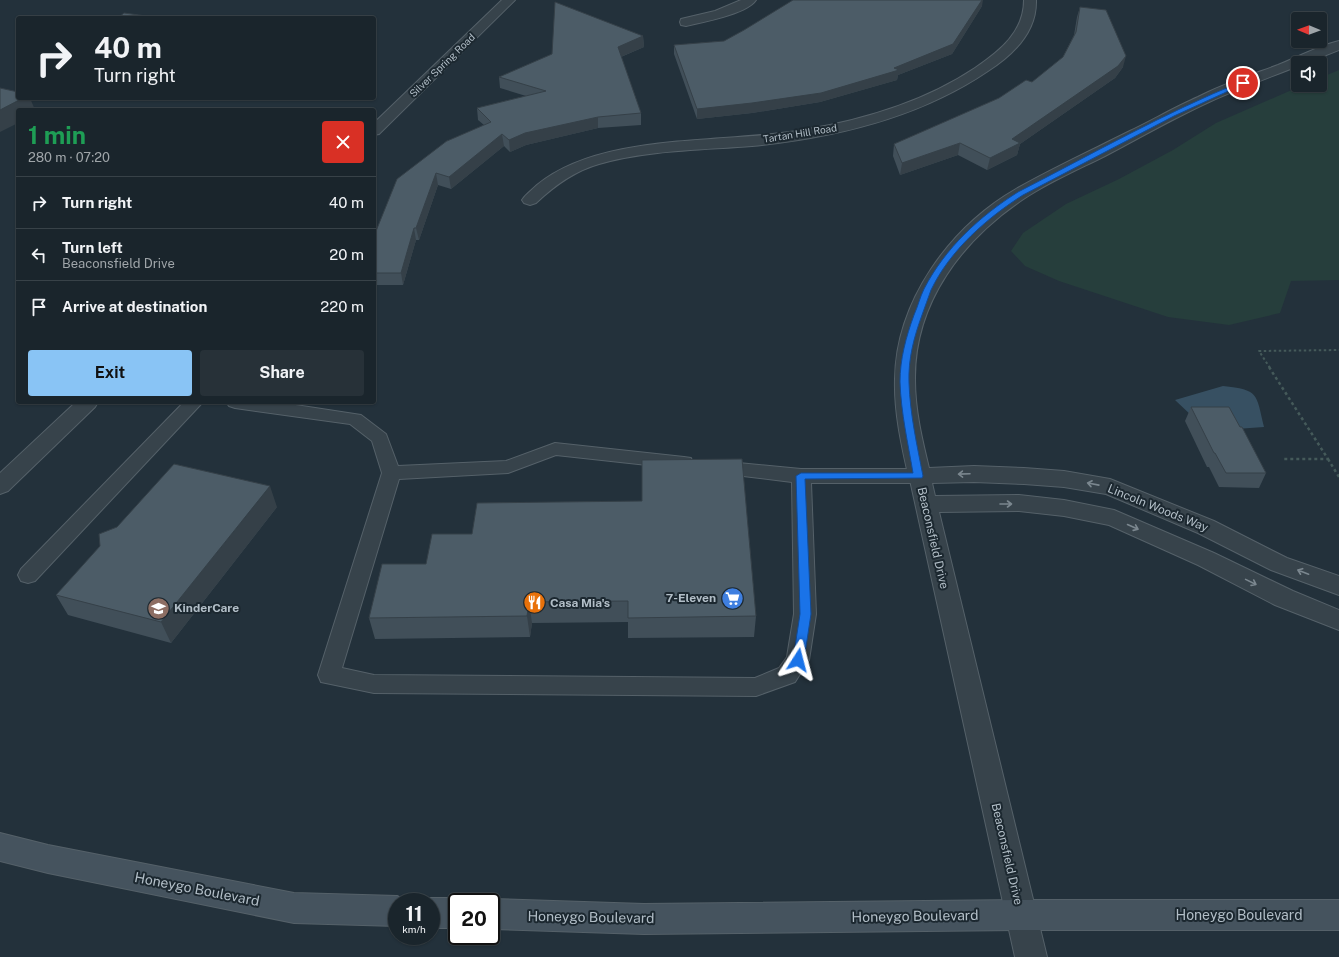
<!DOCTYPE html>
<meta charset="utf-8">
<style>
body{margin:0;font-family:"Public Sans",sans-serif;background:#273138;color:#f1f3f6;height:100vh;display:flex;flex-direction:column;font-size:15px;white-space:nowrap}
*{box-sizing:border-box;margin:0}
p{font-size:13px;color:#9fa5a9}
.icon{flex:none;width:22px;height:22px;fill:none;stroke:currentColor;stroke-width:2;stroke-linecap:round;stroke-linejoin:round}
.map{position:relative;flex:1;overflow:hidden}
.side{position:absolute;left:16px;top:108px;width:360px;height:296px;display:flex;flex-direction:column;background:#1a252c;border-radius:4px;box-shadow:0 1px 3px #0004,0 0 0 1px #384248}
.side>*{flex:none}
.top-card{position:absolute;left:16px;top:16px;width:360px;height:84px;border-radius:4px;box-shadow:0 1px 3px #0004,0 0 0 1px #384248;background:#1a252c;color:#f1f3f6;overflow:hidden}
.needle{width:26px;rotate:271deg}
.fabs{position:absolute;left:1291px;top:12px;display:grid;gap:8px}
.fabs a{display:grid;place-items:center;width:36px;height:36px;border-radius:4px;background:#1a252c;box-shadow:0 1px 3px #0004,0 0 0 1px #384248;font-size:20px}
.speed{position:absolute;left:388px;top:893px;display:flex;gap:8px;font-size:20px;font-weight:700;text-align:center}
.speed>*{display:grid;place-content:center;width:52px;height:52px;border-radius:50%;background:#1a252c;box-shadow:0 1px 3px #0004,0 0 0 1px #384248;line-height:1}
.speed small{font-size:10px;font-weight:400}
.speed .limit{border:2px solid #111;border-radius:6px;background:#fff;color:#111}
.pin{position:absolute;display:grid;place-items:center;width:34px;height:34px;color:#fff;margin:-17px;border:2px solid #fff;border-radius:50%;box-shadow:0 1px 4px #0007}
.me{position:absolute;width:44px;margin:-22px;rotate:9deg;stroke-linejoin:round;filter:drop-shadow(0 0 3px #0008)}
.turn{display:flex;align-items:center;gap:14px;height:84px;padding:0 12px;font-size:18px}
.turn .icon{width:52px;height:52px;stroke-width:2.5}
.turn b{display:block;font-size:28px;line-height:34px}
.round{display:grid;place-items:center;flex:none;width:42px;height:42px;border-radius:4px;background:#273138}
.headline{display:flex;align-items:center;justify-content:space-between;height:68px;padding:0 12px}
h1{font-size:24px;font-weight:700;line-height:30px;color:#1e9e55}
.action{display:flex;gap:8px;margin-top:auto;padding:8px 12px}
.action a{flex:1;height:46px;border-radius:4px;background:#89c4f5;color:#111;font-size:16px;font-weight:700;line-height:46px;text-align:center}
.action a+a{background:#273138;color:#f1f3f6}
ul{padding:0;list-style:none}
li{display:flex;align-items:center;gap:12px;height:52px;padding:0 12px;border-top:1px solid #384248}
li div{flex:1}
li b{display:block;font-size:15px}
li em{font-style:normal}
.map>svg:first-child{display:block}
.green{fill:#263e3c}
.water{fill:#375062}
.lines{fill:none;stroke-linecap:round;stroke-linejoin:round}
.service-casing{stroke:#556169;stroke-width:2}
.minor-casing{stroke:#556169;stroke-width:2}
.secondary-casing{stroke:#556169;stroke-width:2}
.path-far1{stroke:#455a5a;stroke-width:2;stroke-dasharray:2.5 2.5;stroke-linecap:butt}
.path{stroke:#455a5a;stroke-width:2.5;stroke-dasharray:3 3;stroke-linecap:butt}
.service{fill:#37434b;fill-rule:evenodd}
.minor{fill:#37434b;fill-rule:evenodd}
.secondary{fill:#45535e;fill-rule:evenodd}
.wall{fill:#414f59}
.shaded-wall{fill:#354048}
.building{fill:#4c5c67;stroke:#354048}
.oneway{stroke:#7b878f}
.route{fill:#1a73e8;stroke:#114b97}
.labels{text-anchor:middle;dominant-baseline:central;stroke-width:4;stroke-linejoin:round;paint-order:stroke}
.far-street-label{font-size:10px;fill:#b2bec7;stroke:#1c2830}
.street-label{font-size:12px;fill:#b2bec7;stroke:#1c2830}
.poi-label{font-size:12px;font-weight:bold;fill:#b2bec7;stroke:#1c2830;text-anchor:start}
.near-street-label{font-size:14px;fill:#b2bec7;stroke:#1c2830}
</style>
<div class="map">
<svg width="1339" height="957" viewBox="0 0 1339 957">
<rect width="100%" height="100%" fill="#23313b"/>
<path class="green" d="M1339 70V280L1291 281 1280 313 1229 325 1168 317 1059 281 1025 266 1011 251 1023 233 1066 204 1119 179 1173 150 1216 123 1303 85H1320V78Z"/>
<path class="water" d="M1223 386C1259 390 1256 393 1264 427L1236 429 1192 416 1175 400Z"/>
<g class="lines">
<defs>
<path id="service" d="M184 402H203L35 581 28 583 21 581 18 575 21 569Z
M226 402H276L361 415 386 434 398 466 506 461 555 443 684 457 691 458 693 463 691 468 684 469 556 455 508 473 399 479 342 668 374 675 755 678 779 668 787 657 794 614 792 482 718 473 711 472 709 467 711 462 718 461 801 469H918L925 471 927 476 925 481 918 483H811L816 614 809 660 795 682 756 696 374 693 321 682 318 675 382 473 372 441 350 424 235 408 229 406Z"/>
<path id="minor" d="M502 0H515L379 134 374 135V123Z
M741 0H756C747 14 703 22 686 26L681 25 680 22 681 19 715 11Z
M1024 0H1036C1037 32 1013 55 988 71 919 118 834 138 752 146 701 150 648 150 599 164 574 171 554 186 536 203L530 205 524 203 522 200C526 194 532 190 537 185 601 132 723 144 803 130 863 120 924 102 975 68 1000 51 1024 32 1024 0Z
M1339 41V50L1306 63H1298V66C1268 78 1238 89 1209 102 1174 118 1139 138 1105 156 1079 169 1049 182 1025 198 963 239 914 302 915 380 915 410 922 439 929 468L974 466 1024 468 1064 471 1110 479 1214 521 1287 558 1339 576V595L1271 570 1198 533 1106 494 1064 487 1024 484 974 482 932 483 935 496 1019 495 1064 500 1114 510 1214 553 1293 591 1339 610V630L1275 605 1198 565 1109 525 1064 516 1019 511 939 512 1047 957H1015L910 480 907 476 908 474C901 443 894 411 895 379 896 301 950 227 1016 189 1053 168 1092 150 1130 131 1153 120 1175 107 1198 97 1223 84 1251 75 1278 65 1298 57 1318 46 1339 41Z
M76 402H98L95 407 8 491 0 494V473Z"/>
<path id="secondary" d="M0 833 48 845 294 893 397 896 409 902H397V926L294 923 48 873 0 861Z
M431 898H457L467 902H457V928H431V902H421Z
M491 899 644 904 1021 900H1339V930H1021L644 934 491 929V902H484Z"/>
</defs>
<use href="#service" class="service-casing"/>
<use href="#minor" class="minor-casing"/>
<use href="#secondary" class="secondary-casing"/>
<path class="path-far1" d="M1270 368 1259 351 1339 350"/>
<path class="path" d="M1269 367 1328 459H1283
M1328 459 1339 477"/>
<use href="#service" class="service"/>
<use href="#minor" class="minor"/>
<use href="#secondary" class="secondary"/>
</g>
<path class="wall" d="M982 6 952 54 898 75 897 80 820 102 752 113 697 119 674 54V45L724 41Z
M1080 7 1123 67 1115 78 1020 144 1017 155 987 170 958 155 900 175 893 156 894 144 999 98 1032 82 1063 57 1074 35 1077 17Z
M643 36 644 47 621 57 641 113V125L598 128 526 145 510 152 504 146 451 189 438 185 419 240H416L403 285H374V236L448 141 484 125 478 120 477 108 526 96 500 88 499 77Z
M1191 407 1266 473 1259 488 1219 487 1209 467H1207L1185 421Z
M277 507 171 643 68 615 56 595Z
M472 534 756 616 754 637 628 638V622L532 623 530 637 375 639 369 618 426 564Z"/>
<path class="shaded-wall" d="M982 0H983L982 6 952 54 898 75 897 80 820 102 752 113 697 119V109L894 68Z
M643 36 644 47 618 58V47Z
M1126 56 1123 67 1115 78 1020 144 1017 155 987 170 990 158 1012 139Z
M23 98H30L35 110H18V123L0 132V110Z
M598 117V128L526 145 510 152 509 140 525 133Z
M502 134 504 146 451 189 449 177Z
M960 143 958 155 900 175 902 163Z
M436 173 438 185 419 240 416 228Z
M414 228 416 240 403 285 401 273Z
M270 486 277 507 171 643 161 622Z
M529 602 532 623 530 637 527 616Z"/>
<path class="building" d="M793 0H982L953 44 894 68 899 70 821 93 752 103 697 109 674 45 724 41 744 30Z
M555 2 643 36 618 47 641 113 598 117 525 133 509 140 502 134 449 177 436 173 416 228H414L401 273H374V236L397 179 448 140 447 141 491 122 477 108 546 91 499 77 552 54Z
M1080 7 1106 10 1126 56 1118 66 1012 139 1020 143 990 158 960 143 902 163 894 144 999 98 1026 80 1032 82 1063 57 1076 32Z
M124 13 161 18H118Z
M0 88 18 92V98H23L0 110Z
M1191 407H1229L1240 427H1242L1266 473H1226L1215 453H1214Z
M742 459 756 616 628 618V601L529 602 527 616 369 618 382 564H426L432 534H472L477 503 642 501V460Z
M174 464 270 486 161 622 56 595 100 546 99 534 117 527Z"/>
<defs><path id="oneway-shaft" d="M-6 0H5M1.5-3L5.5 0L1.5 3" fill="none" stroke-width="1.6" stroke-linecap="round" stroke-linejoin="round"/></defs>
<g class="oneway">
<use href="#oneway-shaft" transform="translate(964 474) rotate(178)"/>
<use href="#oneway-shaft" transform="translate(1093 484) rotate(-169)"/>
<use href="#oneway-shaft" transform="translate(1006 504)"/>
<use href="#oneway-shaft" transform="translate(1133 527) rotate(24)"/>
<use href="#oneway-shaft" transform="translate(1303 572) rotate(-159)"/>
<use href="#oneway-shaft" transform="translate(1251 582) rotate(26)"/>
</g>
<path class="route" d="M1241 82 1246 83 1174 116 1023 195C987 218 950 250 931 290 928 298 925 307 922 315 914 337 908 359 909 383 910 414 917 445 923 476L922 478 805 479 811 614 804 660 802 663 798 665 795 663 793 660 800 614 796 476 801 473H913C908 443 901 413 900 382 900 359 906 337 914 315 918 306 920 297 924 289 945 248 980 216 1018 192 1092 154 1164 113 1241 82Z"/>
<defs>
<symbol id="supermarket-disc" viewBox="-11 -11 22 22"><circle r="9.5" fill="#3f7fe0" stroke="#1c2830"/><path d="M-6-5.5h2.5l.6 2H6L4.5 2H-2.5L-4.4-4H-6ZM-1.5 3.2a1.3 1.3 0 1 0 .1 0ZM3 3.2a1.3 1.3 0 1 0 .1 0Z" fill="#fff"/></symbol>
<symbol id="restaurant-disc" viewBox="-11 -11 22 22"><circle r="9.5" fill="#e8710a" stroke="#1c2830"/><path d="M-5-6h1v4h1v-4h1v4h1v-4h1v5L-1.5 .5V6h-2V.5L-5-1ZM5-6V6H3V1.5H1.5Q1.5-4 5-6Z" fill="#fff"/></symbol>
<symbol id="school-disc" viewBox="-11 -11 22 22"><circle r="9.5" fill="#8d6e63" stroke="#1c2830"/><path d="M0-5L7-2L0 1L-7-2ZM-4 1L0 2.5L4 1V4Q0 6-4 4Z" fill="#fff"/></symbol>
</defs>
<g fill-rule="evenodd">
<use href="#supermarket-disc" x="720" y="586" width="25" height="25"/>
<use href="#restaurant-disc" x="522" y="590" width="25" height="25"/>
<use href="#school-disc" x="146" y="596" width="25" height="25"/>
</g>
<g class="labels">
<g class="far-street-label">
<text transform="translate(442 65) rotate(-44)">Silver Spring Road</text>
<text transform="translate(800 133) rotate(-9)">Tartan Hill Road</text>
</g>
<g class="street-label">
<text transform="translate(1158 508) rotate(22)">Lincoln Woods Way</text>
<text transform="translate(933 538) rotate(77)">Beaconsfield Drive</text>
<text transform="translate(1007 854) rotate(77)">Beaconsfield Drive</text>
</g>
<g class="poi-label">
<text x="716" y="598" text-anchor="end">7-Eleven</text>
<text x="550" y="603">Casa Mia's</text>
<text x="174" y="608">KinderCare</text>
</g>
<g class="near-street-label">
<text transform="translate(197 889) rotate(11)">Honeygo Boulevard</text>
<text x="1239" y="915">Honeygo Boulevard</text>
<text transform="translate(915 916) rotate(-1)">Honeygo Boulevard</text>
<text transform="translate(591 917) rotate(1)">Honeygo Boulevard</text>
</g>
</g>
</svg>
<div class="fabs">
<a><svg class="needle" viewBox="-14 -14 28 28"><path d="M0-13l5 13h-10z" fill="#e53935"/><path d="M0 13l5-13h-10z" fill="#9fa5a9"/></svg></a>
<a><svg class="icon" aria-label="sound" viewBox="0 0 24 24"><path d="M4 9h4l5-4v14l-5-4H4zM17 9q2 3 0 6"/></svg></a>
</div>
<div class="speed"><div>11<small>km/h</small></div><div class="limit">20</div></div>
<div class="pin" style="left:1243px;top:83px;background:#d93025"><svg class="icon" aria-label="arrive" viewBox="0 0 24 24"><path d="M6 21V4h12l-3 4 3 4H6"/></svg></div>
<svg class="me" style="left:798px;top:660px" viewBox="-20 -20 40 40"><path d="M0-17L14 15 0 8-14 15z" fill="#1a73e8" stroke="#fff" stroke-width="4"/></svg>
<div class="top-card">
<div class="turn"><svg class="icon" aria-label="right" viewBox="0 0 24 24"><path d="M7 20v-9h11M14 6l5 5-5 5"/></svg><div><b>40 m</b>Turn right</div></div>
</div>
<section class="side">
<div class="headline"><div><h1>1 min</h1><p>280 m · 07:20</p></div><a class="round" style="background:#d93025;color:#fff"><svg class="icon" aria-label="close" viewBox="0 0 24 24"><path d="M6 6l12 12M18 6L6 18"/></svg></a></div>
<ul>
<li><svg class="icon" aria-label="right" viewBox="0 0 24 24"><path d="M7 20v-9h11M14 6l5 5-5 5"/></svg><div><b>Turn right</b></div><em>40 m</em></li>
<li><svg class="icon" aria-label="left" viewBox="0 0 24 24"><path d="M17 20v-9H6M10 6l-5 5 5 5"/></svg><div><b>Turn left</b><p>Beaconsfield Drive</p></div><em>20 m</em></li>
<li><svg class="icon" aria-label="arrive" viewBox="0 0 24 24"><path d="M6 21V4h12l-3 4 3 4H6"/></svg><div><b>Arrive at destination</b></div><em>220 m</em></li>
</ul>
<div class="action"><a>Exit</a><a>Share</a></div>
</section>
</div>
